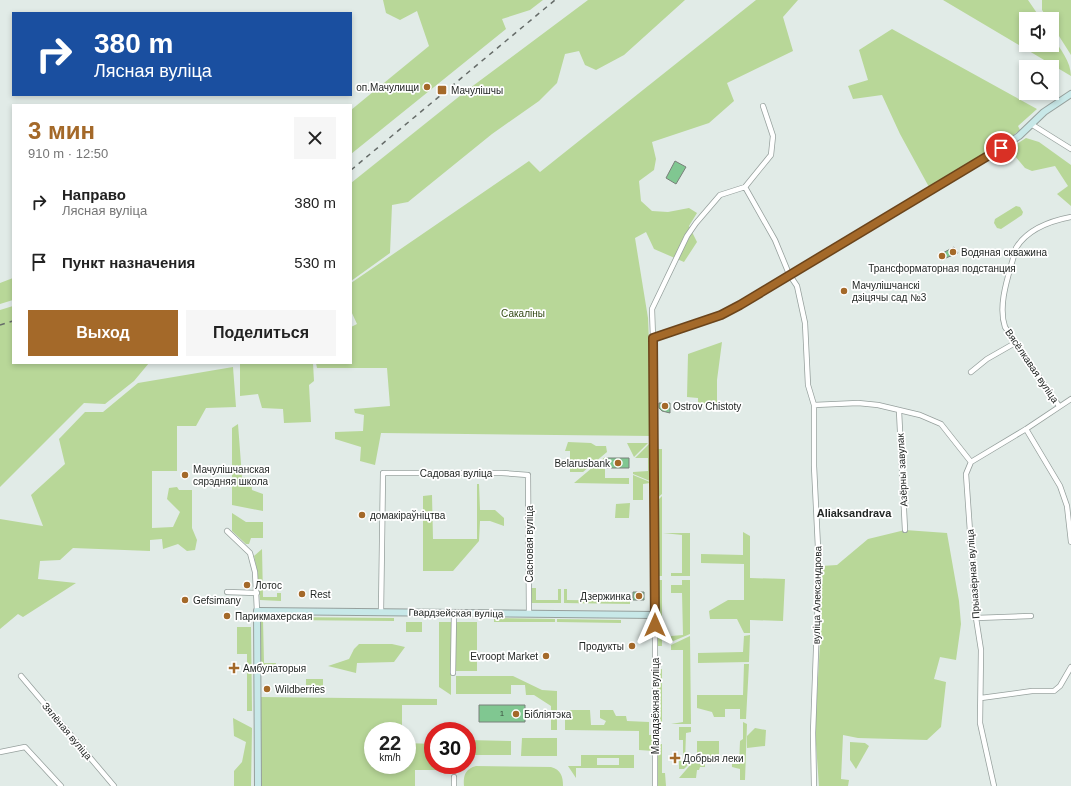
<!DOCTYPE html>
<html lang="ru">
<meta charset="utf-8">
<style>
body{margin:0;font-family:Helvetica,sans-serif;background:#f6f6f6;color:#222;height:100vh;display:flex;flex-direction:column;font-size:15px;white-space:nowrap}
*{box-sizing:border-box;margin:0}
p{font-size:13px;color:#767676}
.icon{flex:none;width:22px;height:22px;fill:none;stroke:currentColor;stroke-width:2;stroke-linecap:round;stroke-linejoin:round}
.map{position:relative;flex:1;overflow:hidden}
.sheet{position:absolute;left:12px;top:104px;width:340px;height:260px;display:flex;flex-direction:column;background:#fff;border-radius:0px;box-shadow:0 2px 6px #0003}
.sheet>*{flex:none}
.guide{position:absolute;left:12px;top:12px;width:340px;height:84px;border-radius:0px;box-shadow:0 2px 6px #0003;background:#1a4fa0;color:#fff;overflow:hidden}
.tools{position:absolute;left:1019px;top:12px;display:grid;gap:8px}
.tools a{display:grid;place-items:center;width:40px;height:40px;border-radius:0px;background:#fff;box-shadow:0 2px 6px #0003;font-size:20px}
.speed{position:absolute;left:364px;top:722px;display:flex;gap:8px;font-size:20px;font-weight:700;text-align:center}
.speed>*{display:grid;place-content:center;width:52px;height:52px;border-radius:50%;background:#fff;box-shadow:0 2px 6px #0003;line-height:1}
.speed small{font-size:10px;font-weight:400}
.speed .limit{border:6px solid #d22;background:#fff;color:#111}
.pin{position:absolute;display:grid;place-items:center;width:34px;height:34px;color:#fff;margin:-17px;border:2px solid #fff;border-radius:50%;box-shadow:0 1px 4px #0007}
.me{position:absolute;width:44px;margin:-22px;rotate:0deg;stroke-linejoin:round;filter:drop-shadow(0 0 3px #0008)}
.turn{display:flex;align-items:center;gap:14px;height:84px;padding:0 16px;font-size:18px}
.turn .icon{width:52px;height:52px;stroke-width:2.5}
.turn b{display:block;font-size:28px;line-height:34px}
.round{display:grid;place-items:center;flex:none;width:42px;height:42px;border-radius:0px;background:#f6f6f6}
.summary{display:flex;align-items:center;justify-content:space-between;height:68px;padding:0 16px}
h1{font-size:24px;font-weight:800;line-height:30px;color:#a46929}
.primary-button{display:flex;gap:8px;margin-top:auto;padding:8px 16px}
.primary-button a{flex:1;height:46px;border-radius:0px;background:#a46929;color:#fff;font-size:16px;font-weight:800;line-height:46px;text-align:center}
.primary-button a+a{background:#f6f6f6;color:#222}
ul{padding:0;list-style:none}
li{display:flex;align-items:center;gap:12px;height:60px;padding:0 16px}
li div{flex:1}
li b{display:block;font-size:15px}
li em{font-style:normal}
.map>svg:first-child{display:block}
.green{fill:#b8d798;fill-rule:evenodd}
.building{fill:#80c791;stroke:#79807a}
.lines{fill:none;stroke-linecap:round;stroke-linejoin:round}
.street-casing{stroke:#96a09d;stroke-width:6}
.secondary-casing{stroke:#96a09d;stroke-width:8}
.street{stroke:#fff;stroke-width:4.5}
.secondary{stroke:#c8e8e8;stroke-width:6}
.rail{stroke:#666c69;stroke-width:1.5;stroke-dasharray:5 5;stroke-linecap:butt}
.route-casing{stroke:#6b441b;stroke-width:10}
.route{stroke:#a46929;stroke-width:7}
.poi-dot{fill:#a46929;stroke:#fff;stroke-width:1.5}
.labels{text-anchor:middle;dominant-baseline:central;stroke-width:3.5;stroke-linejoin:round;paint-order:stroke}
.number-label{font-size:8px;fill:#3a4f40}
.poi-label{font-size:10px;fill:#232725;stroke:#fff;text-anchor:start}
.park-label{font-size:10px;fill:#314713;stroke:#fff}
.street-label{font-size:10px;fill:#232725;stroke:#fff}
.neighbourhood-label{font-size:11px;font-weight:bold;fill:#232725;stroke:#fff}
</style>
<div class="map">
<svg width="1071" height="786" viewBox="0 0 1071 786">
<rect width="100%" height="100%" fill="#e1ebe7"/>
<path class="green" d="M383 0H543L530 10 502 19 506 29 351 154V110L429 46 417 11 400 20 386 13Z
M588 0H685L624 55 596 70 585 65 579 51 565 54 557 83 539 101 492 134 408 202 392 205 390 253 351 281V183L466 91Z
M756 0H798L783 17 793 51 727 83 734 101 709 123 652 142 656 159 654 170 639 181 641 201 652 211 668 212 689 208 697 213 689 226 697 242 684 262 654 249 646 232 635 238 648 318 653 436 381 433 375 465 360 461 361 447 335 439V432L363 431 364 415 355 413 354 409 390 406 387 368H317L316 363H351V327L357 324 351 311V283L529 161 540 172Z
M943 0H1028L1041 19H1026V45H1052V37C1060 48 1071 62 1071 76Z
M1042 0H1071V55L1052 25V19H1048L1042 10Z
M892 29 1037 109 1018 126 1020 130 1001 145 929 187 900 134 882 95 853 99 848 86 868 80 859 50Z
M1026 138 1039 142 1071 165V206L1057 194 1068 186 1055 166 1032 171 1025 168 1009 149Z
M1016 206 1020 207 1023 212 1022 215 1001 229 997 228 994 223 995 219Z
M13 278V300L0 304V283Z
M13 306V363H149L134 381 105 404 84 403 0 487V310Z
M722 342 717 380V403H722L721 408H711V403L698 404V398L687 397 688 354Z
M240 363H313L314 381 309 385 311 422 284 423 283 409 262 408 258 394 240 396Z
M233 367 236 407 206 408 196 426H177V471H152V528L173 527 180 512 167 499 169 488 177 487 179 490H192V528L197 540 195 550 187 551 178 544 163 549 162 539 150 540V551L73 548 60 560 40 561 38 579 76 583 23 617 18 614 0 629V519L43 526 31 495 65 464 59 439 85 412H103L138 383Z
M238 424 242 477 251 478 252 490 263 494V511L232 505V428Z
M568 442 591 443 596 446H606L607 452 583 472H570V451H565Z
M627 443H648L634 457Z
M650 443V481L633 474V472L648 471V458H635Z
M657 449H662V494L656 499Z
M605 457V478H629V484L574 483Z
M633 475 650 482V483L643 484V500H633Z
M477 484H479L480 510H495L504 518V526L490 521H480L479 541 453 571H423V496L432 495 433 539H477Z
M662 496V576H656V502Z
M630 503 629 518H615L616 504Z
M232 513 246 522H263V538H251L249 544H246L232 531Z
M905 530 947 533 959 601 961 624 956 660 940 657 934 679 946 682 941 727 927 740 858 738 843 735 841 779 849 780 848 786H819L815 730 821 626V566L837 565 868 539Z
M743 532 750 536V578L785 579 783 621 750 620V633H744L737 619H710L709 611 728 600H744V564L701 563V554L743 555Z
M663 533H690V576H671V573H682V535Z
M262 549 263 597H277V593H281V601L260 600 257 570 254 556Z
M656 580H662V646H657Z
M682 580H690V634L671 642V636L683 635 682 593H671V585H682Z
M530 588H536V600H558V589H561V603H530Z
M564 589H567V600L630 601V604L564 603Z
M260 616H281V620H263L264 663H276L275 672H260Z
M284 617 394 618V621L284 620Z
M494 618 555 619V622H494Z
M557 619 621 620V623L557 622Z
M406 622H422V632H406Z
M439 622H451V695L439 687Z
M455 622H477V671H455Z
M237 627H251L252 711H247V654H237Z
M750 635 749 662 698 663V653L743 652 744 636Z
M690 636 691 724H671L683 722V650H671V645Z
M359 644H392L405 647 394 662 357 663 356 673 328 666 349 659 354 649Z
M744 664H749L746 719H740V709H725V717H714L712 712 697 708V695H743Z
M662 669V724L657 723V670Z
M456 676H513L542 690 557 691V730H551V706L534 695H526L525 685H511V694H456Z
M306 679H323V694H306Z
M260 697 437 699V705H402V731H373V765H407V743L433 744V765H451V770H415V786H261Z
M565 710H590L591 725H604L606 721 600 718V710H613L616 716H626L627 721 649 722V735H654V751L639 750V731L565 730Z
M233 718 252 728 251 786H234V771L242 762 246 742 234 736Z
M743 722 747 724 745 780H740V769L732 767V764H739L740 741 743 739Z
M679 727H691V732L686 733 685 762H691L684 769H679V760H683V740H679Z
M755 728 766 730 765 746 747 748V736Z
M522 738H557V756H521Z
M467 740 511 741V755H467Z
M697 741H719V757H697Z
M850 742 865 743 869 746 856 769 850 760Z
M657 744H662V773H665L666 786H657Z
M581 755H634V768H576V778L568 766H581ZM597 758H619V765H597Z
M692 763 705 764V767H700L699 770H697L696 778H679Z
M476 766 551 767C561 770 563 776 563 786H464C463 776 465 769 476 766Z"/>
<path class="building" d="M675 161 686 167 676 184 666 178Z
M954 247 958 253 941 260 939 255Z
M659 403H670V413L662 411 659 408Z
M606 458H629V468H606Z
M633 592H644V600H633Z
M479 705H525V722H479Z"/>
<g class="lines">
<defs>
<path id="street" d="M1031 124 1071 149
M745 187 775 240 789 274 797 286 805 323 808 385 814 405V466L819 568 813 733 814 786
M653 338 652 309 687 236 696 223 720 195 745 187 771 155 773 136 763 106
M971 372 987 359 1015 343
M814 405 858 403 878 405 920 415 941 424 971 462
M1059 406 1005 327C997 303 1010 272 1016 248 1027 230 1050 221 1071 217
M899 411 905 530
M1026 429 1060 486 1067 506 1071 542
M971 462 966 474 976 618 981 650 980 723 994 786
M971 462 1026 429 1071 399
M227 531 250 553 255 572 257 611
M227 592 257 593
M381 612 383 473H502L528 475 529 613
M655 615V786
M976 618 1031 616
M453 673 454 614
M21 676 114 786
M981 698 1032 691H1054L1060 686 1071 667
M0 752 25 747 61 786
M454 777V786"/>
<path id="secondary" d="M258 786 257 611 655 615 653 338 721 315 740 305 1001 148 1019 136 1044 112 1071 94"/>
</defs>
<use href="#street" class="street-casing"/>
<use href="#secondary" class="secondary-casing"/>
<use href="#street" class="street"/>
<use href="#secondary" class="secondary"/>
<path class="rail" d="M351 170 555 0
M0 325 13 321"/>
</g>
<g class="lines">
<defs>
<path id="route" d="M655 625 653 338 721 315 740 305 1001 148"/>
</defs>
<use href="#route" class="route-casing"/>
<use href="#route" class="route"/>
</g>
<g class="poi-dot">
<circle cx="427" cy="87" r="4"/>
<rect x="437" y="85" width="10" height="10" rx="2"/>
<circle cx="953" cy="252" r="4"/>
<circle cx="942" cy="256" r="4"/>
<circle cx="844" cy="291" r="4"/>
<circle cx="665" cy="406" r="4"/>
<circle cx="618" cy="463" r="4"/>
<circle cx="185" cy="475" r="4"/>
<circle cx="362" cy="515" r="4"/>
<circle cx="247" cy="585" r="4"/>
<circle cx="302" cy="594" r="4"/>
<circle cx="639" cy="596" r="4"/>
<circle cx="185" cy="600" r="4"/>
<circle cx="227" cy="616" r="4"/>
<circle cx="632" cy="646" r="4"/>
<circle cx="546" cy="656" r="4"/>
<path d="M232 662h4v4h4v4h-4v4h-4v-4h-4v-4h4z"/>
<circle cx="267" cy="689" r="4"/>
<circle cx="516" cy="714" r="4"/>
<path d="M673 752h4v4h4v4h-4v4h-4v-4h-4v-4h4z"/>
</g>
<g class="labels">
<g class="number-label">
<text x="502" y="713">1</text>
</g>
<g class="poi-label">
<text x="419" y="87" text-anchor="end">оп.Мачулищи</text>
<text x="451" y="90">Мачулішчы</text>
<text x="961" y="252">Водяная скважина</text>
<text x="942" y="268" text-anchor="middle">Трансформаторная подстанция</text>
<text x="852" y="285">Мачулішчанскі<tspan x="852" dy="12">дзіцячы сад №3</tspan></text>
<text x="673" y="406">Ostrov Chistoty</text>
<text x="610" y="463" text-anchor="end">Belarusbank</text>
<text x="193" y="469">Мачулішчанская<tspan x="193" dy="12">сярэдняя школа</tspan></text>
<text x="370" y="515">домакіраўніцтва</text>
<text x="255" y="585">Лотос</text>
<text x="310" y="594">Rest</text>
<text x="631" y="596" text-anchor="end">Дзержинка</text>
<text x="193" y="600">Gefsimany</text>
<text x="235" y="616">Парикмахерская</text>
<text x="624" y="646" text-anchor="end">Продукты</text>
<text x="538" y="656" text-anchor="end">Evroopt Market</text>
<text x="243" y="668">Амбулаторыя</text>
<text x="275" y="689">Wildberries</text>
<text x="524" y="714">Бібліятэка</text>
<text x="683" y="758">Добрыя леки</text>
</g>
<g class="park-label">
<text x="523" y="313">Сакаліны</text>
</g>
<g class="street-label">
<text transform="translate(1032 366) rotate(56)">Вясёлкавая вуліца</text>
<text transform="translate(902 470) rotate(-93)">Азёрны завулак</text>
<text x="456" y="473">Садовая вуліца</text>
<text transform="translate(529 544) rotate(-90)">Сасновая вуліца</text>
<text transform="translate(973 574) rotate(-94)">Прыазёрная вуліца</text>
<text transform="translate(817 595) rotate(-89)">вуліца Александрова</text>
<text transform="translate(456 613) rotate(1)">Гвардзейская вуліца</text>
<text transform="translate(655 706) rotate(-90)">Маладзёжная вуліца</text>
<text transform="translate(67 731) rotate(50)">Зялёная вуліца</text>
</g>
<g class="neighbourhood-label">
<text x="854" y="513">Aliaksandrava</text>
</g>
</g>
</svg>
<div class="tools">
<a><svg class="icon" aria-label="sound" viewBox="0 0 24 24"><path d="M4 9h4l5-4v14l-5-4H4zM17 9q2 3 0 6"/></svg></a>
<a><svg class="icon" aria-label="search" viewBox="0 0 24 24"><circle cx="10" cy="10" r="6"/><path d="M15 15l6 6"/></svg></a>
</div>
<div class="speed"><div>22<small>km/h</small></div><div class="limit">30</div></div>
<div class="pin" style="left:1001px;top:148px;background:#d93025"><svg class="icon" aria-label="arrive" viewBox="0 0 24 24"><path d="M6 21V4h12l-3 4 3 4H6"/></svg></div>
<svg class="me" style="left:655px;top:625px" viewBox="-20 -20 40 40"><path d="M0-17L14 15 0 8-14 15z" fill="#a46929" stroke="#fff" stroke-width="4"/></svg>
<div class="guide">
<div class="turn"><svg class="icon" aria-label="right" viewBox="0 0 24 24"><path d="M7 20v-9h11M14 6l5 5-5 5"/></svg><div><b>380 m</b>Лясная вуліца</div></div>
</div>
<section class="sheet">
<div class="summary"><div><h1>3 мин</h1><p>910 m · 12:50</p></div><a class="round"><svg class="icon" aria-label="close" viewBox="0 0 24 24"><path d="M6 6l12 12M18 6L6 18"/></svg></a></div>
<ul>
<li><svg class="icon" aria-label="right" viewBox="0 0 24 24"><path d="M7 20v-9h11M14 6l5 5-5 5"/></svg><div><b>Направо</b><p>Лясная вуліца</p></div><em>380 m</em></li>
<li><svg class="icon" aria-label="arrive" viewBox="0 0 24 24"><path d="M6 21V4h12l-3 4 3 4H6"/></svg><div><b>Пункт назначения</b></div><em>530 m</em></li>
</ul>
<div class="primary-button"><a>Выход</a><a>Поделиться</a></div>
</section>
</div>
